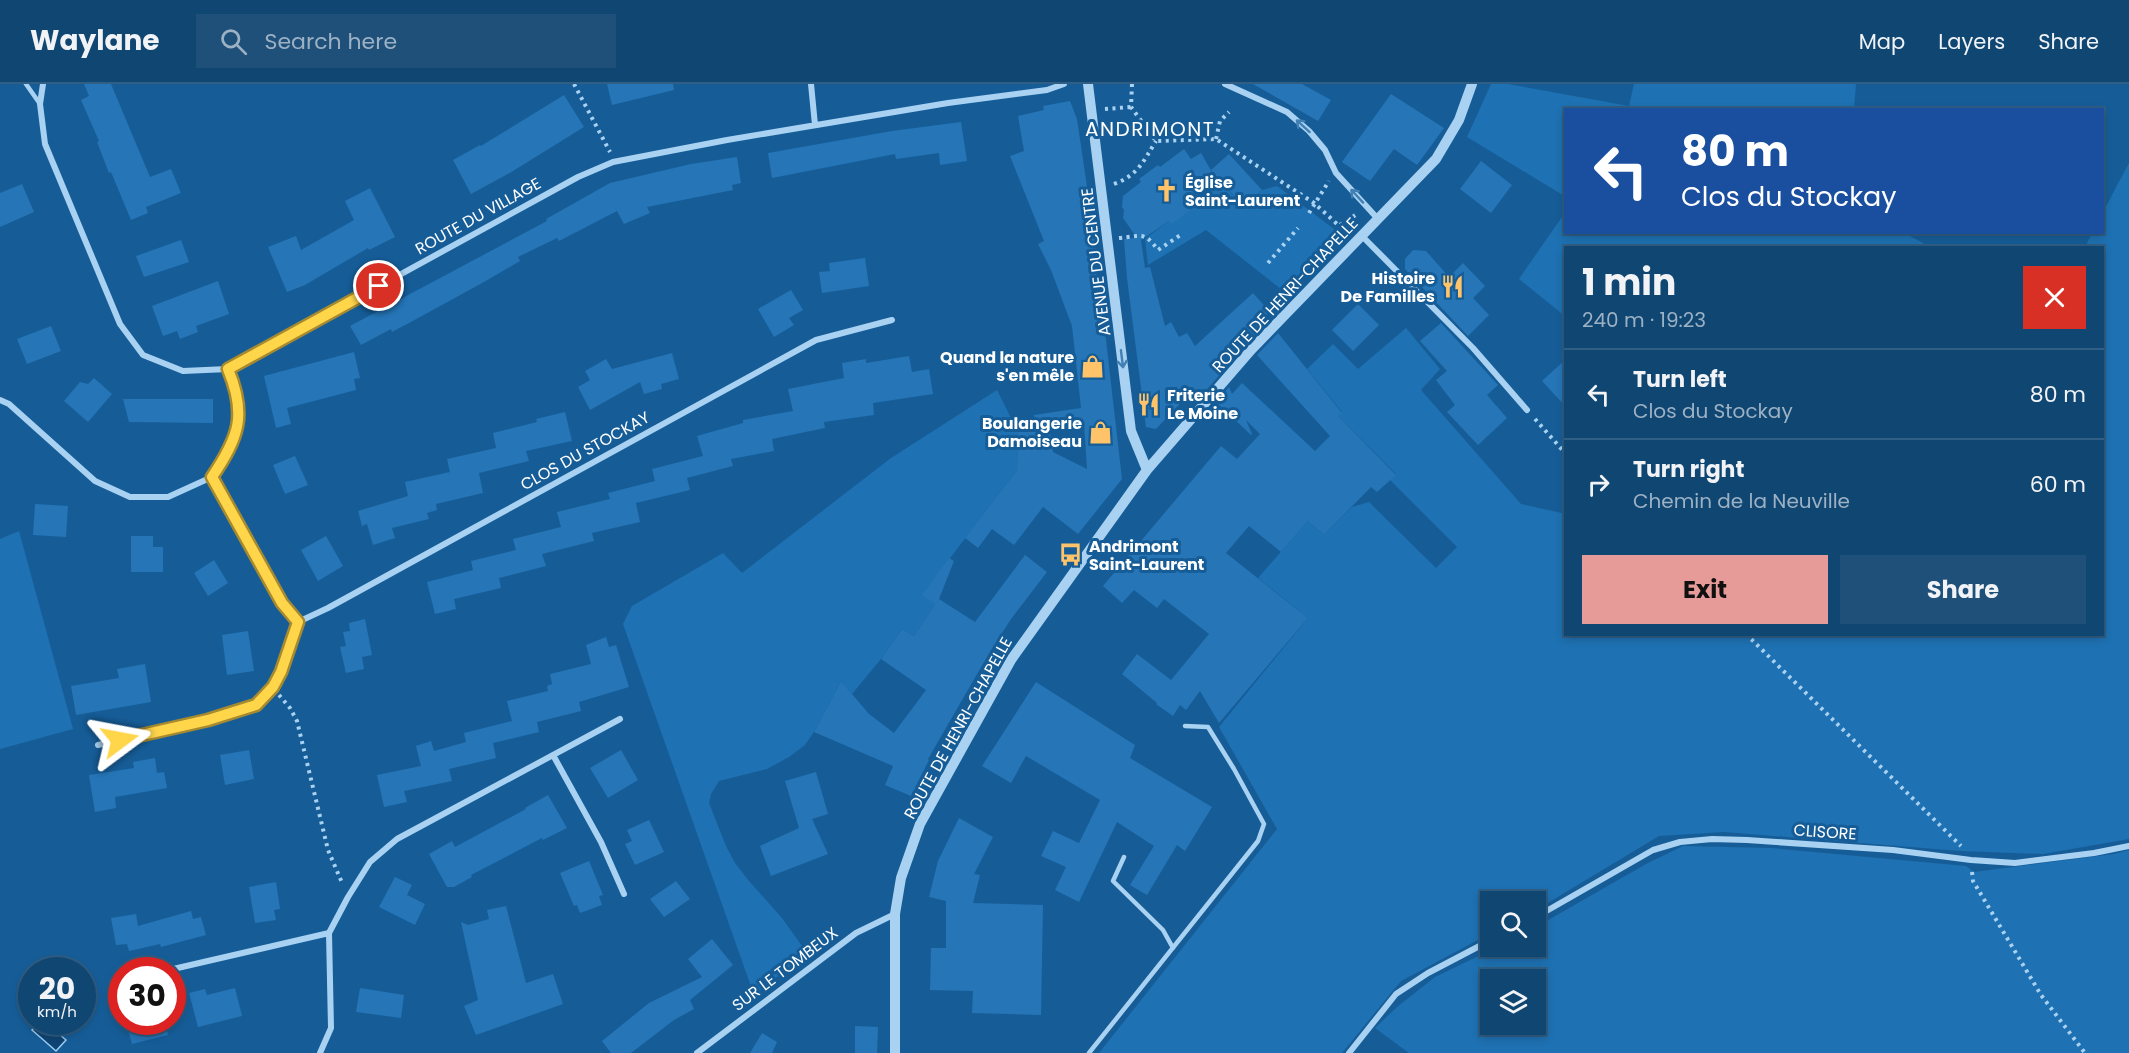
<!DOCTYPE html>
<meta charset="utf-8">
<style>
body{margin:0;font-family:Poppins,sans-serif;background:#1e507a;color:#f1f3f6;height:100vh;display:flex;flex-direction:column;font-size:22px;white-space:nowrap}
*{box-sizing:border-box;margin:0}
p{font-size:20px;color:#9cb1c4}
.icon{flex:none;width:33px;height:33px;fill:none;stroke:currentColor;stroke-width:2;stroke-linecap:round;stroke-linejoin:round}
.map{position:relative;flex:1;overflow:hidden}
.drawer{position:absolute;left:1564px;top:162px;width:540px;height:390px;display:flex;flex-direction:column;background:#104672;border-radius:0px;box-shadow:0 3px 9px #0003,0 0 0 2px #305e84}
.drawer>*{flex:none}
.top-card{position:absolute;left:1564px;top:24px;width:540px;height:126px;border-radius:0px;box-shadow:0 3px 9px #0003,0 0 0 2px #305e84;background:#1a4fa0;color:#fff;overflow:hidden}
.controls{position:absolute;left:1480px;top:807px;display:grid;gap:12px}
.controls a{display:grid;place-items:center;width:66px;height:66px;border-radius:0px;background:#104672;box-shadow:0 3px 9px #0003,0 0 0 2px #305e84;font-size:30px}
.speed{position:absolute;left:18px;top:873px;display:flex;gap:12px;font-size:30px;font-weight:700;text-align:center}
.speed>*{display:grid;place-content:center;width:78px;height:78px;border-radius:50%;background:#104672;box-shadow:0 3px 9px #0003,0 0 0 2px #305e84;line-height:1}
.speed small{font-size:15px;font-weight:400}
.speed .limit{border:9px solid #d22;background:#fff;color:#111}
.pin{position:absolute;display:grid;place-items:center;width:51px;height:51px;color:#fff;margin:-26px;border:3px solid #fff;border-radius:50%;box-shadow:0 2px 6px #0007}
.me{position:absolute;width:66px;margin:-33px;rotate:77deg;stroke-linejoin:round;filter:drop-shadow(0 0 4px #0008)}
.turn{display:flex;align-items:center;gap:21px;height:126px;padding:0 18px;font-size:27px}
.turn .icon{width:78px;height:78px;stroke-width:2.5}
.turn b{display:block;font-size:42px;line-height:51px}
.round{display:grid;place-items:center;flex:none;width:63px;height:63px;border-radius:0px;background:#1e507a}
.headline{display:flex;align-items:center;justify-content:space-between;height:102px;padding:0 18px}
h1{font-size:36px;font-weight:700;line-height:45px}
.button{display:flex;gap:12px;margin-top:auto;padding:12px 18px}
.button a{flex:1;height:69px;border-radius:0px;background:#e69b98;color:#111;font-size:24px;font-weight:700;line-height:69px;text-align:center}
.button a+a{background:#1e507a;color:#f1f3f6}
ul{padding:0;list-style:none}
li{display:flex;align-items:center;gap:18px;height:90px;padding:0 18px;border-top:2px solid #305e84}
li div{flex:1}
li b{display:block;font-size:22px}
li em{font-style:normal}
header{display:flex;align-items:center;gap:36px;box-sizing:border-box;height:84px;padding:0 30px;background:#104672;border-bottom:2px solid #305e84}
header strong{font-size:28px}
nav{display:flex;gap:33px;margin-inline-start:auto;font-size:21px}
.search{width:420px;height:54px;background:#1e507a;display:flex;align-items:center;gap:15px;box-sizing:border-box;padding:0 21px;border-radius:0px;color:#9cb1c4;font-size:22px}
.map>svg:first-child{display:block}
.green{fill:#1e71b2;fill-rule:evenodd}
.water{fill:#0e4575;stroke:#9ccef4;stroke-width:1.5}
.building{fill:#2575b7}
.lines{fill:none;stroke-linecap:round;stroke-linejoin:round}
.path{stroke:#a9d2f2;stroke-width:4;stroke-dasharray:3 4.5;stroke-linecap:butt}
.service{stroke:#a9d2f2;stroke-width:4.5}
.minor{stroke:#a9d2f2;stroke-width:6}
.tertiary{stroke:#a9d2f2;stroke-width:10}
.oneway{stroke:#4280b3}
.route-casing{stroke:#a68a30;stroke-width:15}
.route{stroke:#ffd54a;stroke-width:10}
.labels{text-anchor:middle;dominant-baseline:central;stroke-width:6;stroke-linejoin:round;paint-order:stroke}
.poi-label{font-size:16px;font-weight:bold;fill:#fff;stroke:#165d98;text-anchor:start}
.street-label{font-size:16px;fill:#fff;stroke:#165d98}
.quarter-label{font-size:20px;letter-spacing:1.5px;fill:#fff;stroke:#165d98}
</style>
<header>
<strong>Waylane</strong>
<div class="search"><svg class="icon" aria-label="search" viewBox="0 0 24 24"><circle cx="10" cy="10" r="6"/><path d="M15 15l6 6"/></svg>Search here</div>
<nav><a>Map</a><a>Layers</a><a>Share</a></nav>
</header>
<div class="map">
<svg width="2129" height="969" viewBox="0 0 2129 969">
<rect width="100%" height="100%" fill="#165d98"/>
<path class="green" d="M1491 0H1508L1629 22 1634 0H1856L1854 25 1566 26V113L1467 53Z
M2129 79V755L2043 770 1960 767 1724 748 1659 752 1536 826V818H1491V849L1401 897 1342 969H1099L1277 745 1219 643 1308 534 1258 494 1308 437 1324 451 1352 423 1369 418 1436 484 1457 463 1390 396 1396 390 1338 332 1342 328 1307 285 1333 260 1358 285 1406 244 1440 285 1421 306 1521 420 1566 430V550H2103V164L2085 163 2092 149 2103 148V128Z
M1213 89 1243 122 1262 106 1277 102 1334 145 1335 155 1286 209 1206 146 1148 181 1145 155 1169 137 1172 139 1191 126 1187 120 1210 102 1204 95Z
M1566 127V148H1903L1930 163 1566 164V233L1519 195Z
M997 306 1018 348 1017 386 932 498 935 520 914 552 902 545 881 575 852 610 841 597 814 648 805 661 789 673 767 685 719 697 711 710 709 719 726 762 735 779 749 797 782 834 807 869 754 911 623 540 632 522 723 469 742 489 891 374Z
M19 447 73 645 0 665V455Z
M1683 762 1771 764 1966 782 1974 788 2114 770 2129 766V969H1409L1375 944 1397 923 1435 893 1497 863 1536 862V843L1646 780ZM1491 896H1536V940H1491Z"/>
<path class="water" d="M40 938H45L66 956 56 967 32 946Z"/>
<path class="building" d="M84 0H111L150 93 171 85 181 109 146 123 148 129 131 136 111 88 109 89 97 58 99 57 81 16 89 12Z
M607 0H673L674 6 612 21Z
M1253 0H1302L1331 16 1318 37Z
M1391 10 1444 44 1417 81 1394 65 1370 97 1342 78Z
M564 11 584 43 513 87 471 110 453 76 480 61 481 62Z
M1070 17 1077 35 1089 116H1087L1096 165 1092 167 1102 221 1122 395 1078 450 1043 423 1014 461 992 445 978 464 965 454 1017 386 1018 348H1050L1053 368 1087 385 1084 340 1036 347 1034 331 1081 324 1072 242 1051 186 1038 160 1044 157 1010 72 1024 67 1018 32 1044 26 1043 22Z
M961 38 967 77 940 81 939 69 896 75 895 70 772 94 768 69 892 47Z
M1184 65 1191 75 1201 69 1217 97 1187 120 1191 126 1172 140 1169 137 1141 156 1145 184 1150 183 1165 242 1171 238 1179 253 1187 249 1195 262 1253 209 1270 228 1265 232 1268 237 1247 260 1242 254 1216 278 1221 289 1205 308 1201 305 1196 309 1194 305 1156 345 1146 343 1127 194 1124 155 1137 154 1123 134 1124 126 1122 123 1123 112 1141 98 1139 95 1158 81 1160 83Z
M1229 70 1262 106 1243 122 1211 86Z
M737 73 741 99 732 101 733 106 647 123 650 129 624 140 617 127 559 157 557 154 518 173 520 177 484 198 409 239 392 248 391 245 361 261 350 242 547 137 546 135 610 99 691 80Z
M1481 77 1512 101 1491 129 1460 105Z
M22 100 34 128 0 143V109Z
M370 104 395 153 369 166 368 164 305 201 287 208 268 163 296 152 301 166 354 136 345 117Z
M181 156 189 178 144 193 136 172Z
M1413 166 1426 167 1449 193 1463 179 1485 202 1473 214 1489 231 1468 252 1405 185V175Z
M865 174 869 202 822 209 819 188 830 187 829 179Z
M218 197 229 230 196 242 198 248 180 255 177 247 163 252 152 222Z
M791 206 803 226 789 234 794 241 774 253 758 225Z
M1358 220 1379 241 1353 267 1332 246Z
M1441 239 1498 301 1487 311 1507 334 1478 361 1447 328 1455 321 1436 296 1447 287 1420 257Z
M51 242 61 267 27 280 17 255Z
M1278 249 1342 329 1338 332 1396 391 1377 408 1371 403 1324 451 1308 437 1281 468 1249 442 1226 469 1308 534 1219 639 1200 607 1186 626 1180 621 1173 632 1156 620 1157 619 1122 590 1137 570 1171 596 1209 550 1164 515 1157 524 1134 506 1122 519 1103 502 1221 362 1237 375 1260 350 1246 336 1252 350 1251 351 1216 318 1229 303 1232 310 1242 299 1315 367 1330 352 1257 271Z
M354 268 360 294 354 295 356 306 287 324 291 340 276 344 264 292Z
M672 269 679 295 661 300 662 305 644 310 640 298 590 326 578 303 590 296 585 287 606 275 612 285Z
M909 272 912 288 929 285 933 310 873 319 874 331 824 338 825 344 772 355 774 367 731 375 733 382 687 394 690 406 636 419 640 438 592 449 594 457 542 470 546 482 499 494 501 504 454 515 456 525 435 530 427 498 473 486 471 477 516 466 513 455 561 443 557 428 610 415 608 409 655 397 652 385 703 372 697 352 743 339V336L793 327 788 305 844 294 842 279 866 275V279Z
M1566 275V323L1542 297Z
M94 294 112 310 88 338 64 317 80 298 88 300Z
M123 315H213V339L129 338Z
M565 328 572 357 526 367 529 377 479 389 483 409 436 420 437 426 427 429 429 435 392 444 395 454 373 461 367 440 362 442 358 427 408 412 405 398 450 388 447 375 496 364 493 349 537 338 536 335Z
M295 372 308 401 285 410 273 381Z
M35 420 68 422 66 453 33 451Z
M131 452H153V463H163V488H131Z
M326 452 343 482 318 497 301 466Z
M1025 471 1047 488 1011 535 991 566 928 675 929 676 911 712 885 701 893 682 814 648 841 597 869 630 894 649 926 606 881 575 902 545 914 552 935 520 922 511 949 474 954 477 939 515 975 538Z
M214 476 228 499 208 512 194 489Z
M365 535 372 571 362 573 364 585 346 589 340 563 346 562 343 548 350 547 349 539Z
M248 547 254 587 227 591 222 551Z
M606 553 609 563 616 561 629 603 579 618 581 627 537 638 539 648 493 659 496 674 449 685 452 697 404 707 407 718 384 723 377 691 421 682 416 662 431 657 434 667 466 658 464 649 512 637 507 617 548 607 547 602 552 600 550 590 591 580 586 561Z
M145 580 151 618 76 631 71 602 119 594 117 585Z
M1036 598 1135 661 1130 674 1212 723 1185 767 1177 761 1147 811 1130 801 1154 762 1117 738 1079 818 1055 806 1066 783 1041 772 1053 747 1079 759 1100 716 1026 672 1011 699 982 682Z
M249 666 254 695 225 701 220 671Z
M621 666 638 696 608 714 590 684Z
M155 674 157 689 164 688 167 704 115 713 116 724 95 728 89 691 134 684 133 678Z
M816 688 828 730 812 735 828 770 771 792 760 762 799 744 785 697Z
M548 711 567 744 543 756 542 754 471 791 472 793 454 803H447L429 770 452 757 455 763 526 725 525 724Z
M959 734 993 753 974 790 980 791 973 819 1043 821 1041 931 972 929 973 907 930 906 931 864H946V817L929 813 938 777Z
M649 736 664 768 635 781 625 760 632 757 627 746Z
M589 777 603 811 599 812 602 821 580 829 577 821 574 822 560 789Z
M395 793 412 801 407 811 425 820 415 841 379 823Z
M676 797 690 815 664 833 650 815Z
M276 798 280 825 274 826 276 836 255 839 249 803Z
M506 822 526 899 553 890 563 920 476 951 464 922 478 916 461 838 468 841 489 835 487 826Z
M191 827 193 835 201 833 206 851 161 863 160 860 129 867 127 860 116 861 111 834 136 830 138 842Z
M712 855 733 881 690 916 694 925 674 936 631 969H611L602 957 649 919 702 893 688 875Z
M235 904 242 932 198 943 189 909 205 905 207 911Z
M360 904 404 911 401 934 356 928Z
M126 938H165L168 951 132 960Z
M855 942 878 943 877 969H855Z
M762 949 777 958 772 969H750Z"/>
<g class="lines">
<path class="path" d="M574 0 610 68
M1132 0 1131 23 1156 57 1216 55 1314 119 1347 149
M1105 25 1131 23
M1216 55 1220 37 1229 28
M1114 100C1138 91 1143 78 1156 57
M1309 129 1329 97
M1340 141 1357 130
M1119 154C1142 152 1144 147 1158 166L1182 150
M1268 179 1298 144
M1535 335 1566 370
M1746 550 1961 762
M279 611 290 624 297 637 328 766 343 801
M1972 788 1973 797 2041 911 2085 969"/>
<path class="service" d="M26 0 40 20
M1124 773 1113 797 1163 846 1173 864
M1089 969 1258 757 1264 740 1234 685 1208 643 1185 642"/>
<path class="minor" d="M43 0 40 20 45 60 120 240 143 271 183 287 228 285 578 93 613 78 727 56 948 19 1047 6 1064 0
M811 0 815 41
M1225 0 1287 28 1309 47 1325 66 1336 89 1378 135
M1362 152 1473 264 1527 326
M0 316 9 320 95 397 130 413H168L212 393 230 367 240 332 236 305 228 285
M212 393 282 519 298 538
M98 661 208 636 256 621 273 603 281 588 298 538 328 524 816 256 892 236
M553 671 601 758 624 810
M1536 833 1653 766 1680 758 1712 755 1747 756 1893 766 1971 776 2015 779 2094 769 2129 762
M169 886 329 849
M320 969 331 944 329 849 348 813 370 778 397 755 620 635
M697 969 856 849 895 830
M1349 969 1396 910 1428 889 1491 856"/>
<path class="tertiary" d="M1088 0 1131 347 1147 386
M895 969V830L901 794 920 740 1011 576 1147 386 1251 266 1436 75 1459 36 1472 0"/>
</g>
<defs><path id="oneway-shaft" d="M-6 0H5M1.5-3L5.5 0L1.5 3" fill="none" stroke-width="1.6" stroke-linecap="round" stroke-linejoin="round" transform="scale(1.5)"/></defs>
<g class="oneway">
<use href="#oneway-shaft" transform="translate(1303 42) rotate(-138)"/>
<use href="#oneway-shaft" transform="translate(1357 112) rotate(-133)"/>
<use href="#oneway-shaft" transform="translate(1122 275) rotate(83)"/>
</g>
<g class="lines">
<defs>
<path id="route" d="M120 656 208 636 256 621 273 603 281 588 298 538 282 519 212 393C239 353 247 331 228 285L379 202"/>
</defs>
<use href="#route" class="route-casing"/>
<use href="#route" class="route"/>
</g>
<defs>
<symbol id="church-bare" viewBox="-9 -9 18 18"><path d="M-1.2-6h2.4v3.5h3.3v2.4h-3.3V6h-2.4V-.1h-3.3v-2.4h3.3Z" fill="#ffc46a" stroke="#165d98" stroke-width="2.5" paint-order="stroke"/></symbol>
<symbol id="restaurant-bare" viewBox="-9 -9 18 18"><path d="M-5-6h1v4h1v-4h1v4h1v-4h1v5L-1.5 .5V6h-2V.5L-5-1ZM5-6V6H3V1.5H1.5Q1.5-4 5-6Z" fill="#ffc46a" stroke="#165d98" stroke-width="2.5" paint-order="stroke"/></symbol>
<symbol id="shop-bare" viewBox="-9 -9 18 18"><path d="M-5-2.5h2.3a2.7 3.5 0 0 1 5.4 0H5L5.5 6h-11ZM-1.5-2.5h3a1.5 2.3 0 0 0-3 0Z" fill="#ffc46a" stroke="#165d98" stroke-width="2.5" paint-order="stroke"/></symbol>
<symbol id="bus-bare" viewBox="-9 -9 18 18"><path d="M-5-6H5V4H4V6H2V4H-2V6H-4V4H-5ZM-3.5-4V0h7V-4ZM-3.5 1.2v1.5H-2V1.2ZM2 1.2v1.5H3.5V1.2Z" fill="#ffc46a" stroke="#165d98" stroke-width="2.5" paint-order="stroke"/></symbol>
</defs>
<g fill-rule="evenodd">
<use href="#church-bare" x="1150" y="90" width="33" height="33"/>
<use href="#restaurant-bare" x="1436" y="186" width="33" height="33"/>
<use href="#shop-bare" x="1076" y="266" width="33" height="33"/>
<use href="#restaurant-bare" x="1132" y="304" width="33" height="33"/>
<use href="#shop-bare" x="1084" y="332" width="33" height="33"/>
<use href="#bus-bare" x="1054" y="454" width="33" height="33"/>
</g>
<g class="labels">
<g class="poi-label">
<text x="1185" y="98">Église<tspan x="1185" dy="18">Saint-Laurent</tspan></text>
<text x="1435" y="194" text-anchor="end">Histoire<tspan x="1435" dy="18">De Familles</tspan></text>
<text x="1074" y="273" text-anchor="end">Quand la nature<tspan x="1074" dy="18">s'en mêle</tspan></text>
<text x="1167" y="311">Friterie<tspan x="1167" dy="18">Le Moine</tspan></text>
<text x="1082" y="339" text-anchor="end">Boulangerie<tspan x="1082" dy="18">Damoiseau</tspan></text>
<text x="1089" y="462">Andrimont<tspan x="1089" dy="18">Saint-Laurent</tspan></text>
</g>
<g class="street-label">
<text transform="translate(478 132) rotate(-29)">ROUTE DU VILLAGE</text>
<text transform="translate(1096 178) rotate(-97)">AVENUE DU CENTRE</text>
<text transform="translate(1285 211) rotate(-47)">ROUTE DE HENRI-CHAPELLE</text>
<text transform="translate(585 367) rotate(-29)">CLOS DU STOCKAY</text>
<text transform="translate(958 644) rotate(-61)">ROUTE DE HENRI-CHAPELLE</text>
<text transform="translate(1825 748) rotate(4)">CLISORE</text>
<text transform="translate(785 885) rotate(-37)">SUR LE TOMBEUX</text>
</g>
<g class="quarter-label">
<text x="1150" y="45">ANDRIMONT</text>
</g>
</g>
</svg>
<div class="controls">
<a><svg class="icon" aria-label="search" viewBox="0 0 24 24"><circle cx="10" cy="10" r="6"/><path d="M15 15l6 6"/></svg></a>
<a><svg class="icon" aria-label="layers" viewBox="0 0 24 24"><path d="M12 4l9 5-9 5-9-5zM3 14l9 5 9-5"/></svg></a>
</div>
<div class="speed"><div>20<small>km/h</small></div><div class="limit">30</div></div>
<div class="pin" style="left:379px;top:202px;background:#d93025"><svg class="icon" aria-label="arrive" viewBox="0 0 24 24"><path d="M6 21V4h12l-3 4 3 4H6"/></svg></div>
<svg class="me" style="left:120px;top:656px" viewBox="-20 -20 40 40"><path d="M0-17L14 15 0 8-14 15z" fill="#ffd54a" stroke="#fff" stroke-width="4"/></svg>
<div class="top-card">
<div class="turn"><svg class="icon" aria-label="left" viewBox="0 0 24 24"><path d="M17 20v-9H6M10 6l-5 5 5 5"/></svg><div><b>80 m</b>Clos du Stockay</div></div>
</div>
<section class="drawer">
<div class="headline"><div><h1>1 min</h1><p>240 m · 19:23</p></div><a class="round" style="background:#d93025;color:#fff"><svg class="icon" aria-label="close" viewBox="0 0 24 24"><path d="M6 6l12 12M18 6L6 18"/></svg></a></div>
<ul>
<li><svg class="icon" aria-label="left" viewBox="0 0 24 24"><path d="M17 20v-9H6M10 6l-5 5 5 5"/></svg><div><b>Turn left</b><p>Clos du Stockay</p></div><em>80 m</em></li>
<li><svg class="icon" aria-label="right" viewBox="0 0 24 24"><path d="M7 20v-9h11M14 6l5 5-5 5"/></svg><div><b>Turn right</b><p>Chemin de la Neuville</p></div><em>60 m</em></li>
</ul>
<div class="button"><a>Exit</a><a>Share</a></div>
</section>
</div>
